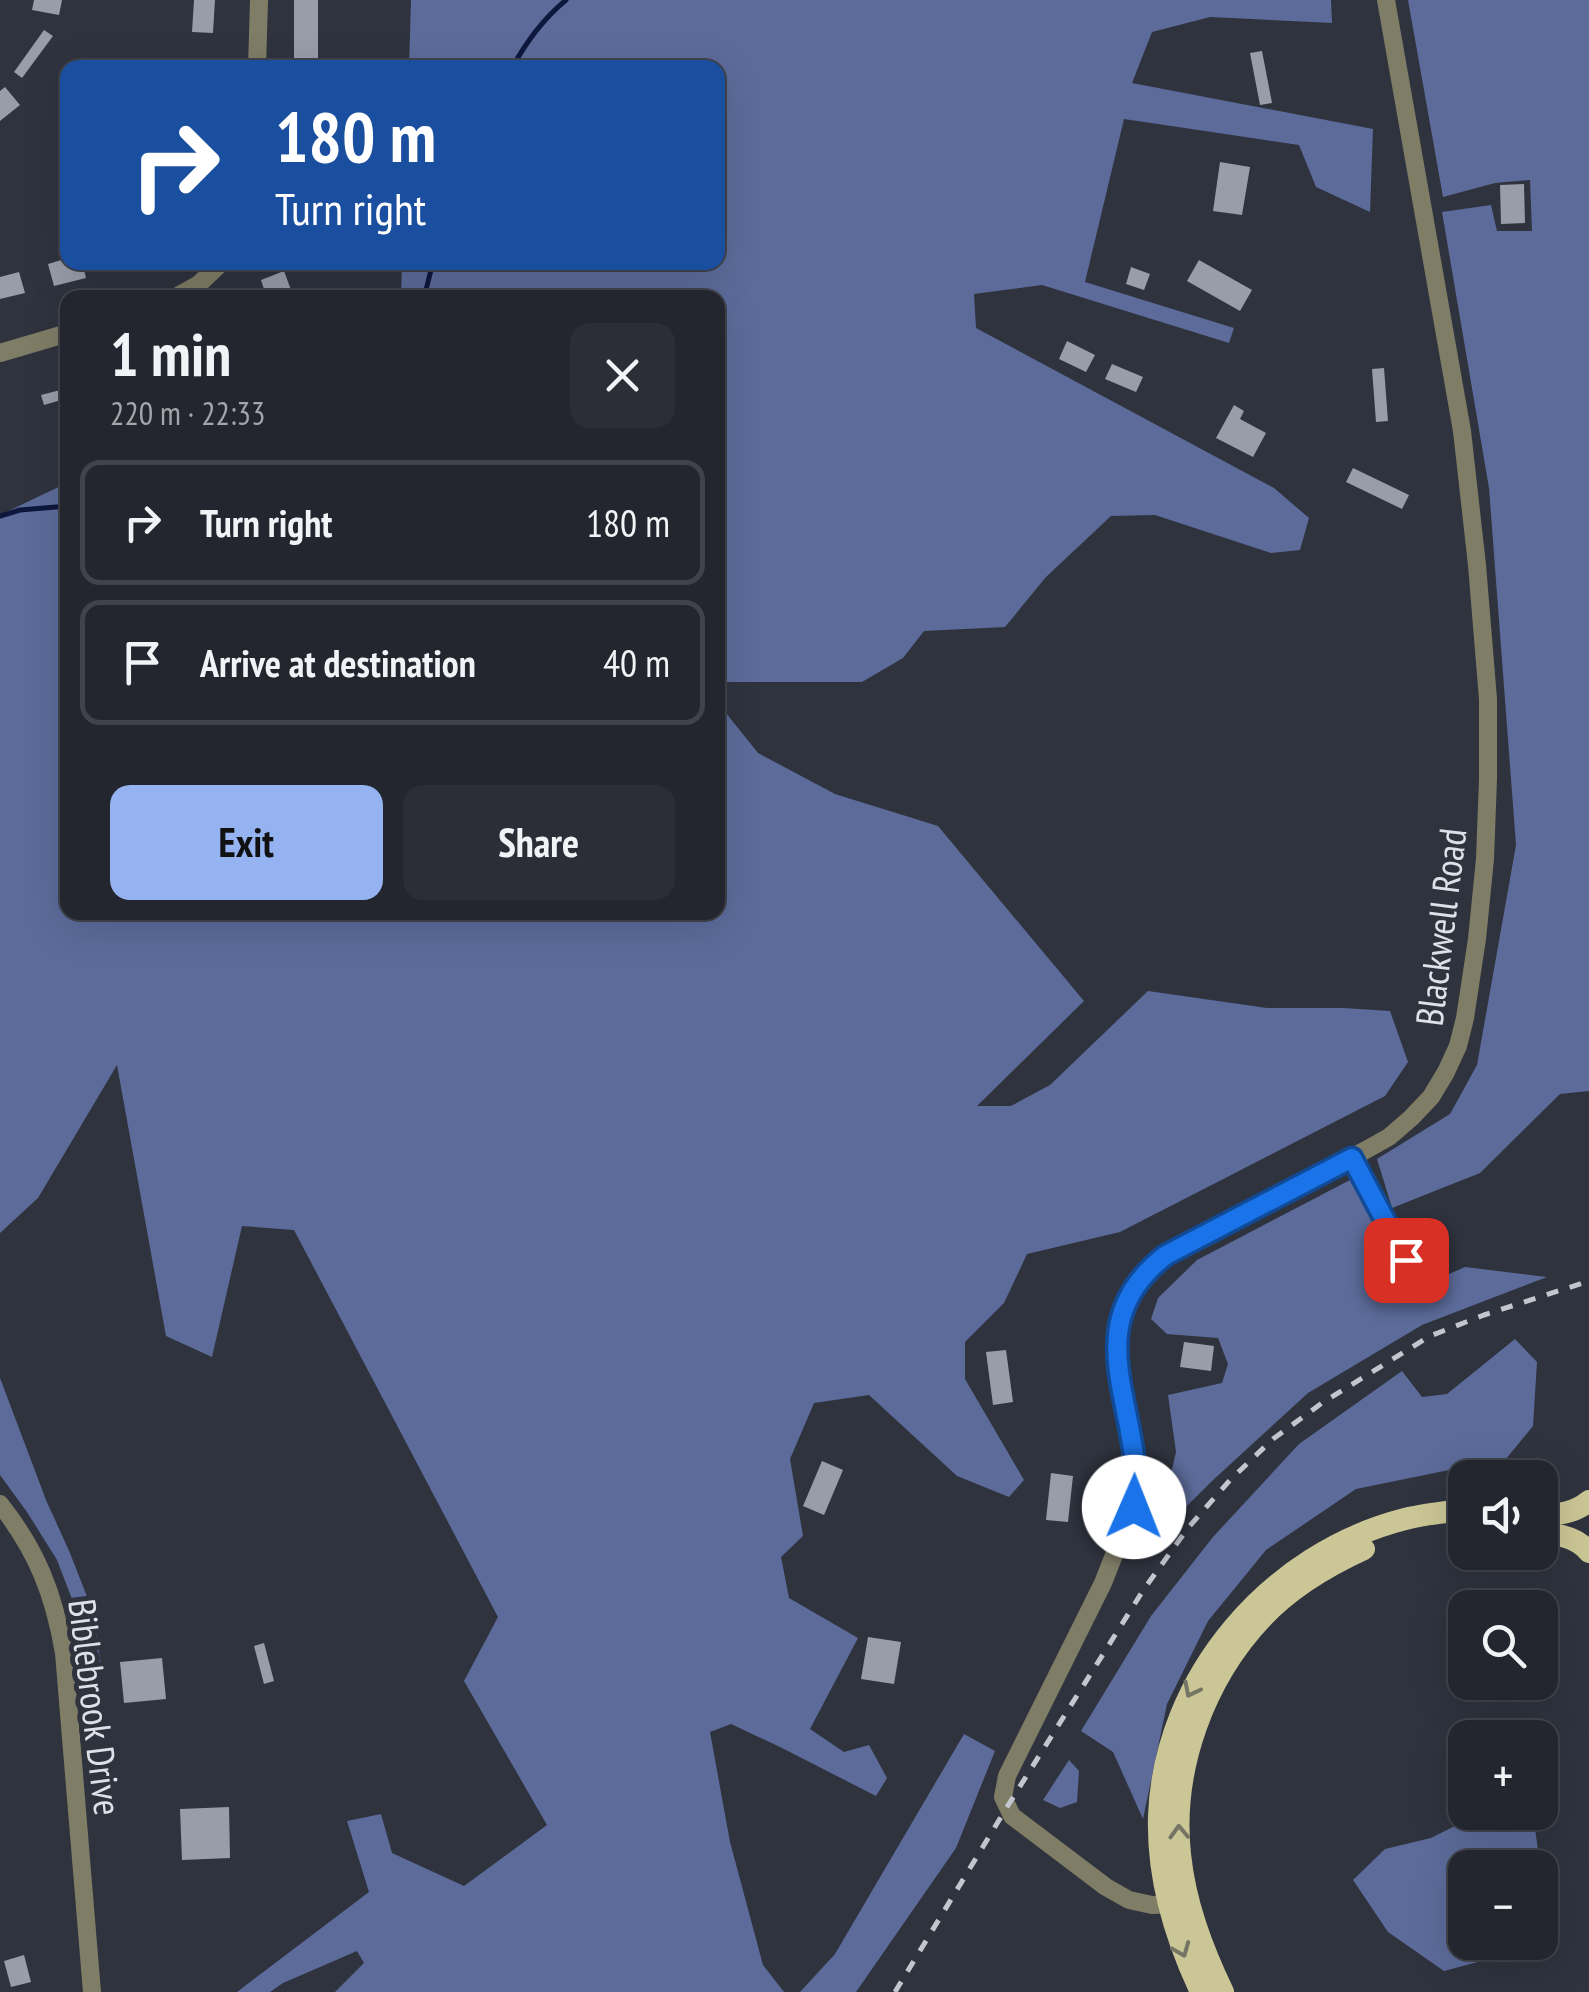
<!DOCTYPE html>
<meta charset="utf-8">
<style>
body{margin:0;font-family:"PT Sans Narrow",sans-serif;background:#2b2e36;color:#f1f3f6;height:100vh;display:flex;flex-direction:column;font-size:38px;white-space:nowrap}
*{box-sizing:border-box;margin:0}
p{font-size:32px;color:#a3a5aa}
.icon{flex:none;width:55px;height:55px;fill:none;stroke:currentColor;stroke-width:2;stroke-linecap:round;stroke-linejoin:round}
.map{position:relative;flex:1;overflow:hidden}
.details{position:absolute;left:60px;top:290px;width:665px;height:630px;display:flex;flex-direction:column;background:#23262e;border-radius:20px;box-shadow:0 10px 40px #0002,0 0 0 2px #40434a}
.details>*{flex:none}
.top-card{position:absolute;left:60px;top:60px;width:665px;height:210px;border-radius:20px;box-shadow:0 10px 40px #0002,0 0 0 2px #40434a;background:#1a4fa0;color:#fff;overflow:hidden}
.tools{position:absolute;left:1448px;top:1460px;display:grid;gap:20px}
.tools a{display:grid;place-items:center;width:110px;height:110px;border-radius:20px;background:#23262e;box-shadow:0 10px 40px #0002,0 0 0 2px #40434a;font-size:50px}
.pin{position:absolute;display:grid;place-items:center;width:85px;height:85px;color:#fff;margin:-42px;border-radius:20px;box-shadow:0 5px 15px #0006}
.me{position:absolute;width:110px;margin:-55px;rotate:1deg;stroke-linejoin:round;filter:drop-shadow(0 0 8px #0008)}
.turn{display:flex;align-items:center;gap:35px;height:210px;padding:0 50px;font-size:45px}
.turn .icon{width:130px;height:130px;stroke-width:2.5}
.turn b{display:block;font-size:70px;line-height:85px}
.round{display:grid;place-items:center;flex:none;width:105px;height:105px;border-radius:20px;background:#2b2e36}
.overview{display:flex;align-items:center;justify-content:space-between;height:170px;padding:0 50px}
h1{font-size:60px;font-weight:800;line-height:75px}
.primary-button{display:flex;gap:20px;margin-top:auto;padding:20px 50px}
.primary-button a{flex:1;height:115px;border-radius:20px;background:#95b2f1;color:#111;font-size:40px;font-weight:800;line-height:115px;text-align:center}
.primary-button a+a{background:#2b2e36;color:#f1f3f6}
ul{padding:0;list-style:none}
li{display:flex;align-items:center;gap:30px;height:125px;margin:0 20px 15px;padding:0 30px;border:5px solid #40434a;border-radius:20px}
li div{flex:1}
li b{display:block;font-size:38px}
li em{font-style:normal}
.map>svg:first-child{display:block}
.forest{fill:#5c6b9a}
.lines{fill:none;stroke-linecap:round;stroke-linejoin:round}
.stream{stroke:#0e173e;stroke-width:5}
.building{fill:#989daa}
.minor{stroke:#7f7d66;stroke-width:18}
.major{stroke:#cbc695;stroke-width:22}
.rail{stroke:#c3c6cd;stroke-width:5;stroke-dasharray:12 12;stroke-linecap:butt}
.oneway{stroke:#757565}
.route-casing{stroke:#114b97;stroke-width:25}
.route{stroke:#1a73e8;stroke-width:18}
.labels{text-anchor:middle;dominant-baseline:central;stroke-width:10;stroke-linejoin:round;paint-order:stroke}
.street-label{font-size:38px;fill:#dfe1e8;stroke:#2f333e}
</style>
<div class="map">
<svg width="1589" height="1992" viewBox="0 0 1589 1992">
<rect width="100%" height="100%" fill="#2f333e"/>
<path class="forest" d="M411 0H1331L1332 23 1210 17 1152 32 1132 83 1373 129 1370 212 1316 187 1299 145 1124 119 1085 282 1234 328 1229 343 1042 285 974 294 976 328 1274 488 1309 518 1300 550 1271 553 1155 515 1111 516 1046 577 1005 627 924 631 903 658 862 682H718V298L401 297 402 263 718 262V68L409 67Z
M1408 0H1589V1091L1560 1094 1480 1173 1392 1208 1377 1159 1450 1114 1477 1065 1516 845 1489 488 1442 212 1491 205 1497 231H1532L1530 180 1495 183 1443 197Z
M67 483 68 912H718V703L758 753 835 794 938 826 1084 1001 977 1106H1011L1050 1085 1148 991 1267 1008H1343L1390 1011 1408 1062 1385 1096 1120 1232 1027 1254 1004 1303 965 1342V1379L1024 1480 1009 1497 957 1476 869 1395 814 1403 790 1459 803 1536 781 1557 789 1598 858 1638 810 1729 844 1752 869 1745 887 1778 876 1796 782 1748 731 1724 710 1732 730 1842 763 1965 784 1992H335L364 1963 357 1951 283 1983 270 1992H237L369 1892 347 1821 381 1814 392 1853 464 1886 547 1825 464 1681 498 1617 294 1230 242 1226 212 1357 166 1336 117 1065 38 1198 0 1233V515Z
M1352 1179 1408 1292 1465 1267 1547 1277 1422 1325 1308 1393 1212 1481 1149 1544 1163 1507 1176 1452 1168 1395 1222 1383 1228 1364 1218 1338 1167 1334 1151 1319 1158 1298 1197 1260Z
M1515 1339 1537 1362 1533 1426 1502 1464 1454 1469 1356 1489 1266 1550 1208 1621 1167 1704 1143 1819 1113 1752 1081 1731 1151 1616 1213 1537 1299 1444 1402 1371 1422 1397 1447 1394Z
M0 1378 46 1500 70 1553 93 1612 101 1664 86 1667 77 1612 57 1560 27 1512 0 1475Z
M964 1734 995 1751 956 1848 856 1992H800L835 1954Z
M1069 1760 1079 1771 1077 1802 1060 1808 1043 1800Z
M1466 1813H1533L1543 1888 1540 1894V1868H1465V1942L1512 1943 1504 1955 1444 1971 1388 1932 1353 1880 1385 1849 1431 1838 1465 1821Z"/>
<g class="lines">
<path class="stream" d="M512 68C526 42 543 19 566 0
M424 298 433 262
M0 516 20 510 68 506"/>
</g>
<path class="building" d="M34 0H62L59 15 32 10Z
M194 0H215L213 33 192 32Z
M294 0H318V58H294Z
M44 30 53 36 22 78 14 72Z
M1262 51 1272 103 1260 105 1250 53Z
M192 59H217V68H192Z
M5 87 20 105 0 121V91Z
M1220 162 1250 167 1242 215 1213 211Z
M1524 184 1525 223 1501 224 1500 185Z
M68 258V262H82L86 278 54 286 48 264Z
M1199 260 1252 290 1240 311 1187 281Z
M1131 267 1150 274 1144 290 1126 284Z
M284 271 294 298H267L261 280Z
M19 272 25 293 0 299V277Z
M1067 341 1095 355 1086 372 1059 359Z
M1112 364 1143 377 1136 392 1105 379Z
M1384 368 1388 421 1376 422 1372 369Z
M68 388V398L44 405 41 395Z
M1234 405 1244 411 1240 419 1266 433 1253 457 1216 438Z
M1353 468 1409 495 1402 509 1346 482Z
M1184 1342 1214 1346 1211 1371 1180 1367Z
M1006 1350 1013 1402 993 1405 986 1352Z
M822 1461 843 1470 824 1515 803 1506Z
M1051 1473 1073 1476 1068 1522 1046 1520Z
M868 1637 901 1642 894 1684 861 1679Z
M264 1643 274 1681 264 1684 254 1646Z
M162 1658 166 1699 124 1703 120 1662Z
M229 1807 230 1858 182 1860 180 1809Z
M24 1955 31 1982 11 1987 4 1961Z"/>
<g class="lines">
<path class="minor" d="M257 68 259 0
M174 298 199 284 222 262
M0 353 68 333
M1352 1158 1406 1260
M0 1504C37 1551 54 1594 64 1653L92 1992
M1179 1904 1152 1905 1129 1900 1106 1887 1012 1816 1003 1797 1007 1776 1103 1583 1133 1507 1136 1472 1118 1374V1335L1122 1315 1139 1280 1166 1255 1364 1151 1389 1137 1411 1118 1431 1097 1446 1072 1458 1046 1465 1018 1477 939 1485 859 1488 779V699L1477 565 1462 431 1386 0"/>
<path class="major" d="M1540 1514C1559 1515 1574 1513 1589 1501
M1540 1531C1558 1535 1577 1537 1589 1552
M1201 1992C1175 1937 1157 1878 1159 1816 1164 1676 1271 1553 1405 1519 1424 1514 1445 1512 1465 1510
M1223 1992C1202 1948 1185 1903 1180 1854 1171 1769 1204 1679 1263 1617 1291 1587 1327 1566 1364 1549"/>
<path class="rail" d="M895 1992 1007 1807 1144 1589 1188 1528 1230 1480 1273 1439 1322 1403 1430 1336 1484 1315 1589 1281"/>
</g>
<defs><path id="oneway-chevron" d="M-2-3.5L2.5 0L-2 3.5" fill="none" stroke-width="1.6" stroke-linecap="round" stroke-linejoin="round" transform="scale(2.5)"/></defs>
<g class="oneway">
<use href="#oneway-chevron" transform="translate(1191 1690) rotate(117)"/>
<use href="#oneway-chevron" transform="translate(1179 1832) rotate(-92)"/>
<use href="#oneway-chevron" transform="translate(1182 1950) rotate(68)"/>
</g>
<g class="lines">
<defs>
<path id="route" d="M1134 1507C1148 1415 1070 1329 1166 1255L1352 1158 1406 1260"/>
</defs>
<use href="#route" class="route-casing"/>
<use href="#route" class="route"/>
</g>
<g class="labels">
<g class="street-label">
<text transform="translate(1440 927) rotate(-83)">Blackwell Road</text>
<text transform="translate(96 1707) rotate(83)">Biblebrook Drive</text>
</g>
</g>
</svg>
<div class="tools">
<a><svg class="icon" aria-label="sound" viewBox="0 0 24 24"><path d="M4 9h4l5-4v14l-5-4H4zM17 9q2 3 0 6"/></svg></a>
<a><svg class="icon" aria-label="search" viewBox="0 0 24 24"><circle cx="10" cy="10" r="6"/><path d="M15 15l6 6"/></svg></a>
<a>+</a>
<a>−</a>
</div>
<div class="pin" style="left:1406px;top:1260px;background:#d93025"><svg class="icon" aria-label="arrive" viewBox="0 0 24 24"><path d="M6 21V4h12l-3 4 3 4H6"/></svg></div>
<svg class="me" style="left:1134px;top:1507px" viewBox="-20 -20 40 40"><circle r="19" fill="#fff"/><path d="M0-13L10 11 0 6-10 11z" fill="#1a73e8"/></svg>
<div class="top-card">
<div class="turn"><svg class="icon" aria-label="right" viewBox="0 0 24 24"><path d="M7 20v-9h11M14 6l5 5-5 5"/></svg><div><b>180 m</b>Turn right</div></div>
</div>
<section class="details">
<div class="overview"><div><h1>1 min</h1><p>220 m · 22:33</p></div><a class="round"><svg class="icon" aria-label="close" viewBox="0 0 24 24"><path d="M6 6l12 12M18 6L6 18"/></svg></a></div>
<ul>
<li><svg class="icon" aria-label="right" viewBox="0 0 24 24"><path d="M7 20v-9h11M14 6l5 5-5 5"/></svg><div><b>Turn right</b></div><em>180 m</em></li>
<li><svg class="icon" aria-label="arrive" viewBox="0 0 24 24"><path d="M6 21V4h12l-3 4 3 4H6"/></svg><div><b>Arrive at destination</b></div><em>40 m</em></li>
</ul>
<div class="primary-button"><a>Exit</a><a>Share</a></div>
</section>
</div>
